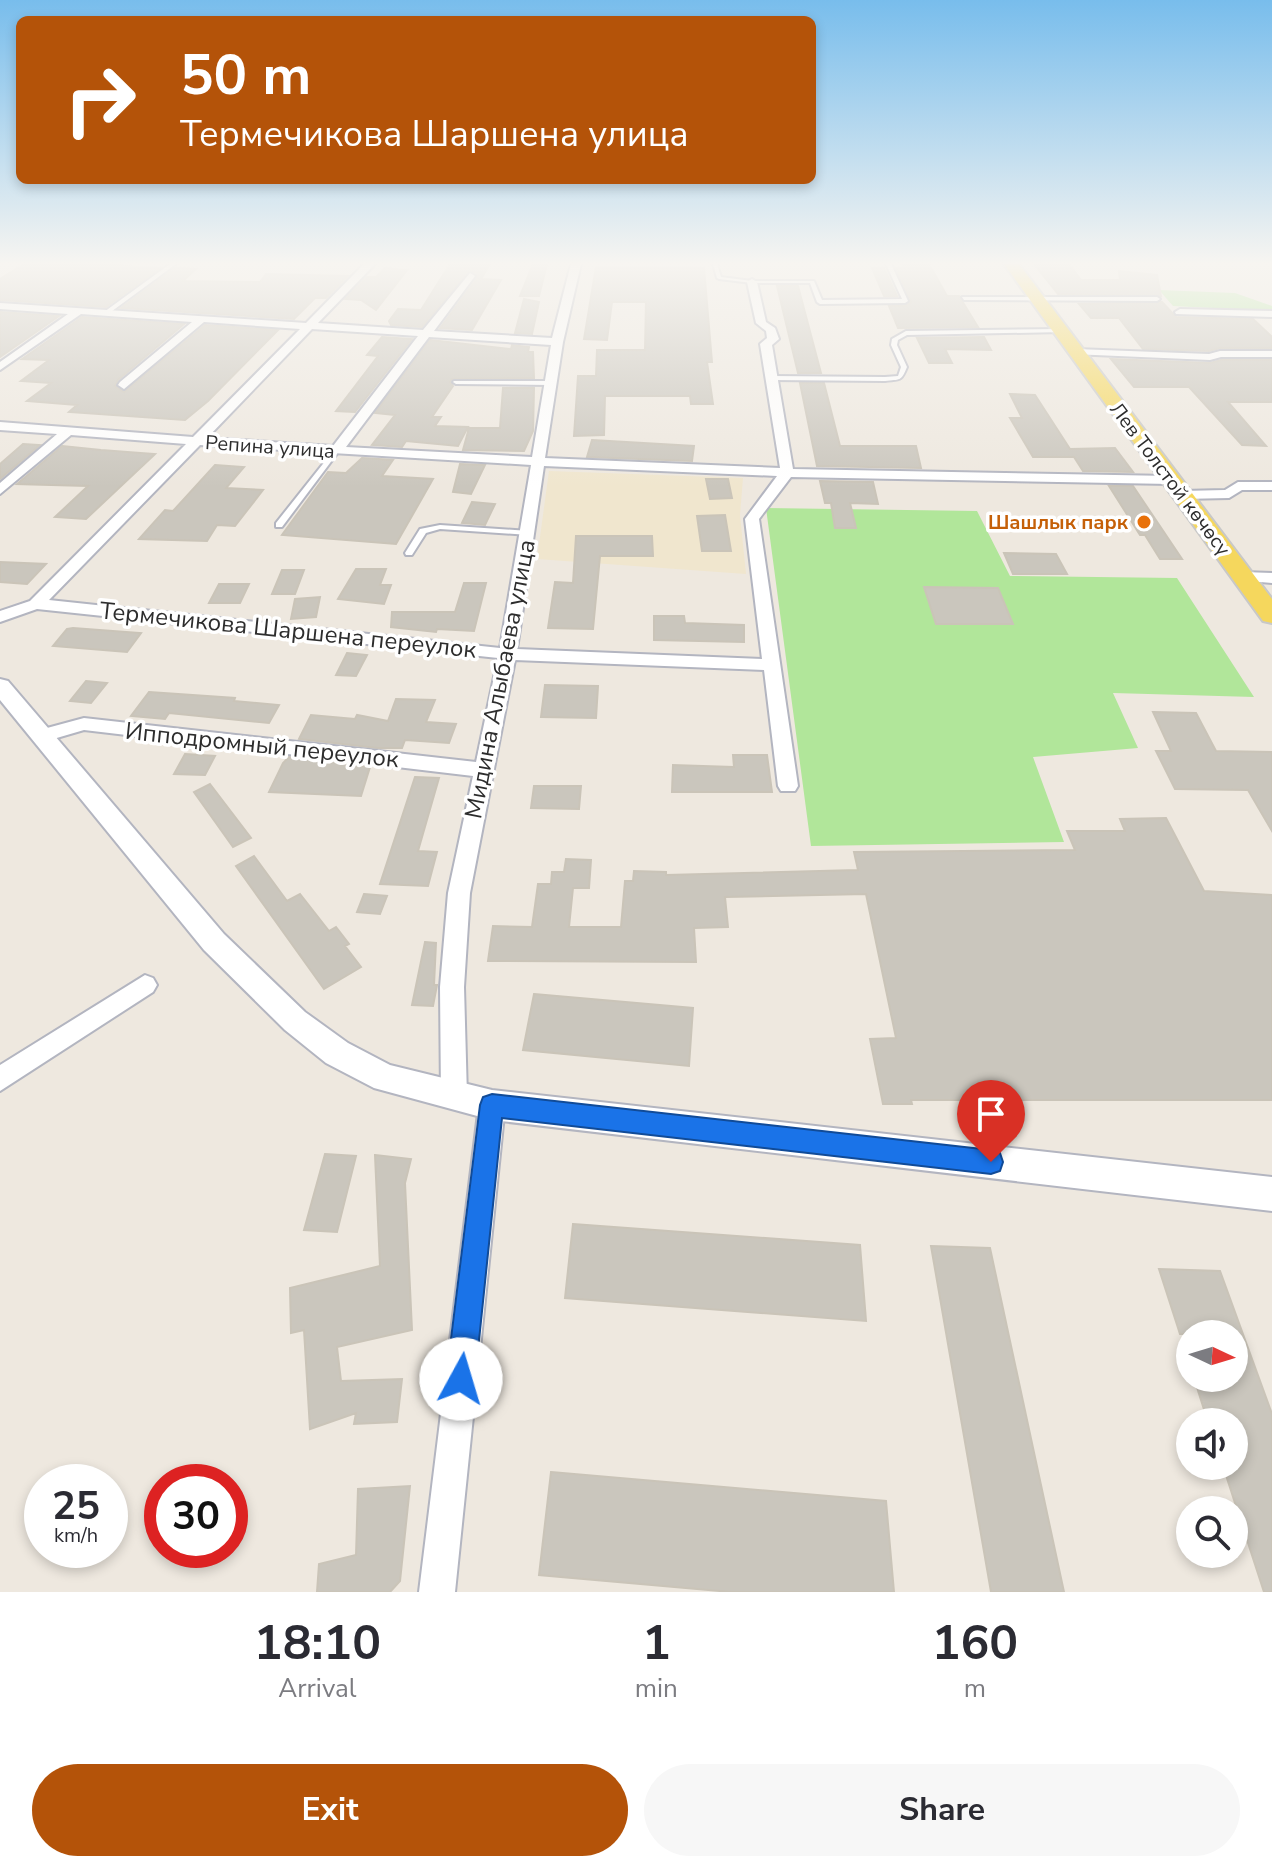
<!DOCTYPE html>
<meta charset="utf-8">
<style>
body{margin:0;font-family:"Nunito Sans",sans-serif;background:#f7f7f7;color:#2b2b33;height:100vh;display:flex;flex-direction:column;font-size:30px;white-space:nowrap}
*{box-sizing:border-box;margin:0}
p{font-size:26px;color:#7c7c81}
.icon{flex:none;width:44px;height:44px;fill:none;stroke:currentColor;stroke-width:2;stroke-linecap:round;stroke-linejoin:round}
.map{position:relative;height:1592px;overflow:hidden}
.side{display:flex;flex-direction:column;background:#fff;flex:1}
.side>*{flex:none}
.guide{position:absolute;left:16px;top:16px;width:800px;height:168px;border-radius:12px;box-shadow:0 4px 12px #0003;background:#b45309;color:#fff;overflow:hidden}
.needle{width:52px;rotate:94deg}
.controls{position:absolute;left:1176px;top:1320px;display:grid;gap:16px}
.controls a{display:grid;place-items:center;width:72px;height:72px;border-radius:50%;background:#fff;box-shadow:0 4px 12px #0003;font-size:40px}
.speed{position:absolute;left:24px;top:1464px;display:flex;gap:16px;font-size:40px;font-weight:700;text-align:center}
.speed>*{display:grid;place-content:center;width:104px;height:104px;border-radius:50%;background:#fff;box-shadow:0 4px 12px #0003;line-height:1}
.speed small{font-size:20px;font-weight:400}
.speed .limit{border:12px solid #d22;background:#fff;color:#111}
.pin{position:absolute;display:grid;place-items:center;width:68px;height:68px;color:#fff;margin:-82px -34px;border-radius:50% 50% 50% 0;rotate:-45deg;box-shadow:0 0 8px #0007}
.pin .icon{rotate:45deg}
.me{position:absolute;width:88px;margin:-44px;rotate:6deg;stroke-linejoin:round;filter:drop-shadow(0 0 6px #0008)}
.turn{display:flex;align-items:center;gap:28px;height:168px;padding:0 32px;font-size:36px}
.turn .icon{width:104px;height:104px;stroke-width:2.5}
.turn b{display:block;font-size:56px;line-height:68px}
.eta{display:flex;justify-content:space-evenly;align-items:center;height:136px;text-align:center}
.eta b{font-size:48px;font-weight:700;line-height:56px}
.primary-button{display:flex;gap:16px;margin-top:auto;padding:16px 32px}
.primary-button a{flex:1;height:92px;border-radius:48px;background:#b45309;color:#fff;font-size:32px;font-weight:700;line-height:92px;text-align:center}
.primary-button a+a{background:#f7f7f7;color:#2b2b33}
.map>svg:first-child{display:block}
.education{fill:#f0e6ce}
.green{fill:#b1e69a}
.building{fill:#cac6bd;stroke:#cac4b8;stroke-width:2}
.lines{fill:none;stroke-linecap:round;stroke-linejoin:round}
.service-casing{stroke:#b3b5c0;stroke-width:4}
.minor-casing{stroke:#b3b5c0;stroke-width:4}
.tertiary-casing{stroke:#b3b5c0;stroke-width:4}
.primary-casing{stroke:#c8c8c8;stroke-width:4}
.service{fill:#fff;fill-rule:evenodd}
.minor{fill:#fff;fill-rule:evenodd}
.tertiary{fill:#fff;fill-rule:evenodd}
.primary{fill:#f5d75d;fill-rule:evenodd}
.route{fill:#1a73e8;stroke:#114b97;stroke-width:2}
.food-dot{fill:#e8710a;stroke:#fff;stroke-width:3}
.labels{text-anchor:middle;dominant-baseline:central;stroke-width:7;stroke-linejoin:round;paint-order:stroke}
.far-street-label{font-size:20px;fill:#2d2d2d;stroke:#fff}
.far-food-label{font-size:20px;font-weight:bold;fill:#c56008;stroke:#fff;text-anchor:end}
.street-label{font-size:24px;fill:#2d2d2d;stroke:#fff}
</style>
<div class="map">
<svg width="1272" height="1592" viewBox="0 0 1272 1592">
<rect width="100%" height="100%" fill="#eee8df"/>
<path class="education" d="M549 471 743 478 740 515 746 574 537 559Z"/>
<path class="green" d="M1159 290 1235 293 1272 306V311L1173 306Z
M766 508 977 511 1010 576 1177 578 1254 697 1113 693 1138 748 1033 757 1064 842 811 846Z"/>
<path class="building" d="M24 264H93L160 268 106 307 0 300V279Z
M450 264H490L481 279 501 280 472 330 440 328 477 278V273L470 270 422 327 391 325 389 321 398 309 421 310Z
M533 264H547L539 296H520Z
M902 264H929L947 296H959L978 327 898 328 889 306H905L911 302 896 268H904Z
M1034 264H1069L1081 280H1120L1119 271 1157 275 1161 296 1058 294Z
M596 267 704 268 712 362H707L713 404H691L690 396H605L604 435 574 436 578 376H596L597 350H645L646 302H612L607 340 584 339Z
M175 268 196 269 183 281 260 282 266 274 348 276 326 298H315L294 319 121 308Z
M385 268 407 270 376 310 361 300 345 299 367 277H376Z
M872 268H884L897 296H884Z
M777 286H798L821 373H798Z
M524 299 539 302 532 334 515 333Z
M1162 302 1176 317 1253 319 1272 337V348H1220L1209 351 1143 349 1119 318H1091L1079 304Z
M0 312 59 316 0 357Z
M82 317 184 324 118 380 115 386 124 392 205 325 278 330 208 401 185 420 69 412 77 405 27 401 51 383 21 381 49 360 22 359Z
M382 337 412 339 355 412 336 411 378 356 367 355Z
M984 337 991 350 945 349 952 363H929L917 338Z
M430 340 511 349 512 345 529 347 528 352H533L534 378 452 379 450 382 453 386 432 417H441L435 426 468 427 458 446 406 441 402 447 372 445 395 415 375 413Z
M1111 359 1210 363 1221 360H1272V402H1228L1266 446 1242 445 1189 387H1134Z
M800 383H824L840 446H916L921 468 817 466Z
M503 388H534L533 431 524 451 463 450 469 428H500Z
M1010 394 1035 395 1070 449 1115 448 1133 472 1083 471 1074 457H1033L1010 418H1022Z
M592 440 694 446 692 461 587 457Z
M23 444 40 445 0 479V464Z
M62 446 101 450 155 454 86 519 55 517 88 486 17 484Z
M362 458 393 460 382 476 433 479 396 544 282 535 328 472 346 473Z
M460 464 485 465 471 494 453 492Z
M215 465 244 467 226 488 263 490 235 526 217 525 207 541 139 539 165 510 173 511Z
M706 479H728L732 498 710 499Z
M820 481 873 482 878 504 850 503 856 528H835L831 503H825Z
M1109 486H1133L1182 559H1160L1145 535H1140Z
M472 502 495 504 485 525 462 523Z
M725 515 731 551H702L697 516Z
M576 536H652L653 556H600L593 629 548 628 555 582 573 583Z
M1004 553 1056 554 1067 574H1013Z
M0 562 46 564 27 584 0 582Z
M356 569H386L380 585H391L384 604 338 599Z
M282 570H304L295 594H272Z
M464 583H486L474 631 437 629 436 632 391 627 392 612H455Z
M219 584H249L240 603H209Z
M924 587 998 588 1013 624H936Z
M320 597 316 617 291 619 295 599Z
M654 616H684L685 623 744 625V642L654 640Z
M67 629 73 628 141 633 127 652 53 646Z
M347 653 367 655 356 676 336 675Z
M86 681 107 683 91 703 70 701Z
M545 685 598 686 596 718 541 717Z
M149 692 235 698 234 701 279 705 269 723 169 713 165 719 131 716Z
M396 699 435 700 426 722 456 724 449 743 405 740 402 748H377L299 739 311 715 355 719 357 715 388 721Z
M1153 712 1196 713 1216 751 1272 752V831L1248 790 1175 789 1156 751H1171Z
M185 754 215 756 205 775 174 774Z
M733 755H767L772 792H672L673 765 734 767Z
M289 757 370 767 361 796 269 792 283 763Z
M415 777 439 778 418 851 437 852 428 886 380 884Z
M210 784 251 838 233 847 194 792Z
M534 786H581L579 809 531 808Z
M1166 818 1204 891 1272 895V1100H911L912 1104H883L870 1039 896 1038 866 894 725 897 728 927 694 928 696 962 488 961 493 926 532 927 538 884H551L552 872H564L566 859 591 860 589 888H573L569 927H621L625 881H633L634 871 666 872V875L858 870 854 852 1075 850 1067 831H1125L1120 819Z
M254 856 287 901 300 894 329 931 336 927 349 944 345 946 361 967 324 989 236 866Z
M364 894 387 896 380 914 357 912Z
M425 942 436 943 434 985H437L433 1006 412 1005Z
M534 994 693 1008 689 1066 523 1050Z
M325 1154 356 1156 337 1232 304 1230Z
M375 1155 411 1159 405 1183 412 1330 337 1347 341 1381 402 1379 397 1422 354 1424 356 1413 310 1429 304 1330 291 1333 290 1288 380 1266Z
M573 1224 860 1245 866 1321 565 1298Z
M931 1246 990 1248 1064 1592H991Z
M1159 1269 1220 1271 1272 1414V1592H1264L1223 1466H1234V1422H1208L1194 1378H1234V1334H1180Z
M551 1472 886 1501 894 1592H731L539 1575Z
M410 1486 400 1581 390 1592H317L319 1564 356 1555 358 1489Z"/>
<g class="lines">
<defs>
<path id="service" d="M170 264H176L108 314H104V312Z
M713 264H717L721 277 752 281H814L822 300 902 299 886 264H891L908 301 905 303 820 304 817 302 810 283H752L719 279 717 278Z
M962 297H1157L1160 299 1157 301 964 300Z
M1061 329 1063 330V332L907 335 898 340 897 345 907 367C901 382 900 379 885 381L772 380 769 378 772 376 885 377 898 376 901 367 891 345 892 339 906 331Z
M454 381H551L554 383 551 385 456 384 453 382Z
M334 450 339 451 282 527H276V523Z
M440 525 529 531 533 533 529 535 440 529 426 533 412 555H406L405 553 420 529Z"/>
<path id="minor" d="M364 264H375L318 323 423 330 470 273 475 276 434 331 552 338 571 264H581L563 342 545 458 780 468 760 344 767 338 766 331 756 323 747 282 752 279 757 282 766 322 775 328 779 339 772 345 793 469 1171 476 1178 480 1171 484 791 477 759 519 798 786 795 791H781L778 786 764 670 515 660 470 893 464 987 467 1097 463 1106 454 1109 445 1106 441 1097 440 987 448 893 473 776 84 730 43 742 34 736 36 731 84 718 476 762 498 658 37 609 0 622V611L30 601 186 444 71 435 0 494V483L57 434 0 430V422L193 437 300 329 204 322 124 389 118 385 120 382 192 322 81 314 0 370V362L68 314 0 309V303L306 323ZM312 329 418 336 333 446 207 438ZM429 337 551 345 532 457 346 447ZM200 445 531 465 500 648 49 600ZM544 466 777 476 745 519 762 659 517 649Z
M1180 309 1272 311V317L1176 314 1175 312Z
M1076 349 1209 354 1220 351H1272V357H1221L1210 360 1072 354 1070 352Z
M1238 482H1272V490H1242L1229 498 1182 499 1175 495 1182 491 1225 490Z
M1243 572 1272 573V583L1237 580 1235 577Z
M145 975 153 978 157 985 153 992 0 1091V1065Z
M492 1093 501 1096 505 1105 455 1592H419L479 1105 483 1096Z"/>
<path id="tertiary" d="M0 679 8 681 224 934 305 1012 348 1043 390 1065 492 1090 1272 1177V1211L492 1120 374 1088 326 1063 285 1030 204 950 0 700Z"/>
<path id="primary" d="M1004 264H1019L1272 599V623L1263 621Z"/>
</defs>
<use href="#service" class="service-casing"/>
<use href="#minor" class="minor-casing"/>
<use href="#tertiary" class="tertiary-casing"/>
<use href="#primary" class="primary-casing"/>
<use href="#service" class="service"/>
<use href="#minor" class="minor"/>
<use href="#tertiary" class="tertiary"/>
<use href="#primary" class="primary"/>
</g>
<linearGradient id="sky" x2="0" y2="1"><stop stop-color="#78bdec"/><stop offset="0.54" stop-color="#f7f5f1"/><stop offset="1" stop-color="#f7f5f1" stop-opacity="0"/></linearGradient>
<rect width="1272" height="487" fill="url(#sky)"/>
<path class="route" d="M492 1094 991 1150 1000 1153 1003 1162 1000 1171 991 1174 502 1118 475 1379 471 1389 461 1393 451 1389 446 1379 480 1105 483 1097Z"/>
<circle class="food-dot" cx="1144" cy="522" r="8"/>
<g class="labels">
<g class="far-street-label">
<text transform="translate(270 447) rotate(4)">Репина улица</text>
<text transform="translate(1170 479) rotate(53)">Лев Толстой көчөсү</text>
</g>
<g class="far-food-label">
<text x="1128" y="522">Шашлык парк</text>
</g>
<g class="street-label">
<text transform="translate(288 630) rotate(6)">Термечикова Шаршена переулок</text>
<text transform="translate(500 679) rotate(-79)">Мидина Алыбаева улица</text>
<text transform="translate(262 745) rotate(6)">Ипподромный переулок</text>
</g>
</g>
</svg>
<div class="controls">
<a><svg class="needle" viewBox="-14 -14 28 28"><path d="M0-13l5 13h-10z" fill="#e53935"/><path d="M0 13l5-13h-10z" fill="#7c7c81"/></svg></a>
<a><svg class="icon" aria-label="sound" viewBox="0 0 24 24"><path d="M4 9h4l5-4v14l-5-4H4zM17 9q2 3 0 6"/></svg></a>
<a><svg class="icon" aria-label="search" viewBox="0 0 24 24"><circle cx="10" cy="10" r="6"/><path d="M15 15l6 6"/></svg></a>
</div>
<div class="speed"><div>25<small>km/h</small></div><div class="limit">30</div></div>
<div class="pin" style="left:991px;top:1162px;background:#d93025"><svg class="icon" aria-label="arrive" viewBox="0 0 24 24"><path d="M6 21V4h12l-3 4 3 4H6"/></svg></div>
<svg class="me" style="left:461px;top:1379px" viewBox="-20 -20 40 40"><circle r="19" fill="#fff"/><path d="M0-13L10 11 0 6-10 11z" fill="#1a73e8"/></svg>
<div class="guide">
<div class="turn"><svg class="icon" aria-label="right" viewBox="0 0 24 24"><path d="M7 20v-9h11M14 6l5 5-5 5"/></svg><div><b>50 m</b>Термечикова Шаршена улица</div></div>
</div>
</div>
<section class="side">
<div class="eta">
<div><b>18:10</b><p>Arrival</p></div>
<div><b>1</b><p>min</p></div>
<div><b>160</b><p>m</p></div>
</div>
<div class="primary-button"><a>Exit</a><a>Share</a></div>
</section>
